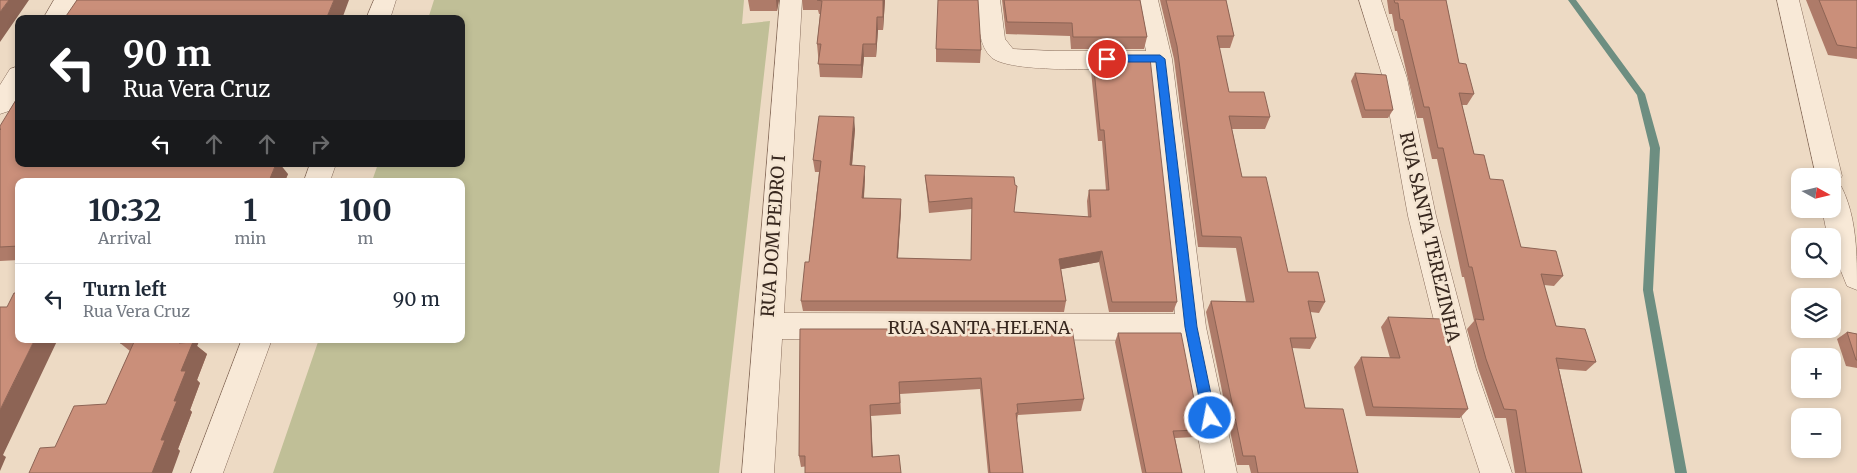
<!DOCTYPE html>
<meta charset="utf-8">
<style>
body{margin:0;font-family:Merriweather,serif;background:#f6f6f7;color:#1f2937;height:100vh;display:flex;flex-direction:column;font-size:19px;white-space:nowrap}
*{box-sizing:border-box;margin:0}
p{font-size:16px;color:#747a83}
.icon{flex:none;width:28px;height:28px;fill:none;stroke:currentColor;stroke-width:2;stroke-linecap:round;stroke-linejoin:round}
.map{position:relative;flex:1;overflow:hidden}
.side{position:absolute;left:15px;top:178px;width:450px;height:165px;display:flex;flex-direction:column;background:#fff;border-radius:10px;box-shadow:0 2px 8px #0003}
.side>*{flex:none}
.guide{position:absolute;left:15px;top:15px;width:450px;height:152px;border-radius:10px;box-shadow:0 2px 8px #0003;background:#202124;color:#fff;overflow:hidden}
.needle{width:32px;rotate:98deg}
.fabs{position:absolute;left:1791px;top:168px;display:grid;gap:10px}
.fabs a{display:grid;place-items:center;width:50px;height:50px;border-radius:10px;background:#fff;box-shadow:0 2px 8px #0003;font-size:25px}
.pin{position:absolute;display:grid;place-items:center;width:42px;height:42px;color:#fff;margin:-21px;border:2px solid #fff;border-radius:50%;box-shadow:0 1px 5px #0007}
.me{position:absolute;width:55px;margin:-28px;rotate:349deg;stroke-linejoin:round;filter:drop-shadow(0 0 4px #0008)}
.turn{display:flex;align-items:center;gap:18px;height:105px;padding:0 25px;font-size:22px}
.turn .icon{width:65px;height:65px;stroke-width:2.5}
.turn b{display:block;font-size:35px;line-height:42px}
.lanes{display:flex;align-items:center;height:48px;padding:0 25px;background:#0003;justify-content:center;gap:25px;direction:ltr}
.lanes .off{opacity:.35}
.eta{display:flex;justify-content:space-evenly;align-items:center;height:85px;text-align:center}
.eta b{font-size:30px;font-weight:700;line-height:35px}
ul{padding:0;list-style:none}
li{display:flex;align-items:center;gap:15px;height:70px;padding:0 25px;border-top:1px solid #e0e1e3}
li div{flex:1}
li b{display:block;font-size:19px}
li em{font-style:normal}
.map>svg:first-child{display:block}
.cemetery{fill:#c0bf97}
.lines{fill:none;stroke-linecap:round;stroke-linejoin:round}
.stream{fill:#6d8e81;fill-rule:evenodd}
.minor-casing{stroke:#876c5b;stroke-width:1}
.minor{fill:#f8e9d7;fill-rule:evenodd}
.wall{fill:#ae7b69}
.shaded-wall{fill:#8d6455}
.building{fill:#ca8f7a;stroke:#8d6455}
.route{fill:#1a73e8;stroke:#114b97}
.labels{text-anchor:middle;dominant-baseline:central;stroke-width:5;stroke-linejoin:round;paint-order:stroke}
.street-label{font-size:18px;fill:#37271e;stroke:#f5e6d3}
</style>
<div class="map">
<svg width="1857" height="473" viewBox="0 0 1857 473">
<rect width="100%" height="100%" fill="#eddac4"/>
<path class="cemetery" d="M434 0H744L742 24 770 21 719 473H273L319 339H461V181H372L378 164H461V19H428Z"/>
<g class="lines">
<path class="stream" d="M1568 0H1576L1645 94 1660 148 1653 290 1687 473H1675L1643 290 1650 148 1637 95Z"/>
<defs>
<path id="minor" d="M54 0H77L66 19H43Z
M374 0H396L390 19H366Z
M780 0H802L784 313 1175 314 1149 68C1120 68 1006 75 990 56 977 42 979 18 978 0H1000L1005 39 1013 49 1054 51H1146L1136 0H1158L1172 59 1206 327 1237 473H1205L1179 340 782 339 774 473H742Z
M1359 0H1381L1407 78 1436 216 1476 369 1512 473H1480L1446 369 1408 216 1383 78Z
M1777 0H1799L1842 176 1836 184 1841 186C1857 217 1857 255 1857 290L1847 286 1832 249V236H1828L1827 234 1822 209H1832V176H1816Z
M19 66V95L9 111 0 114V85L10 69Z
M310 164H336L330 181H304Z
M242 339H272L223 473H191Z"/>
</defs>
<use href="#minor" class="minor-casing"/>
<use href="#minor" class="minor"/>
</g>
<path class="wall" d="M748 0H779L777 11H750Z
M802 0H885L883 30H878L876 57H864L862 78 820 77 817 44 820 14H819L818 10H803Z
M1002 0H1140L1147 37 1144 49H1071L1070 36 1006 34Z
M1160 0H1226L1234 36 1230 48H1219L1229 92 1270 117 1265 129H1232L1242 177 1288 272 1325 302 1319 313 1310 312 1316 338 1310 349 1292 348 1305 408 1358 473H1251L1249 465H1237L1206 312 1211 301 1246 302 1236 248 1198 247 1174 59Z
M1387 0H1446L1459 63 1474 94 1467 105H1462L1474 154 1490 179 1521 247 1563 276 1554 286 1544 285 1556 326 1596 362 1586 371 1559 369 1582 473H1515L1506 418H1495L1478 368 1467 329 1474 321 1464 277H1462L1437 159H1432L1423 118H1417L1397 31H1395L1392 14H1389Z
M1806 0H1857V59L1828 55Z
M936 49 981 50 980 63 936 62Z
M1093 59 1177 302 1173 312H1109L1099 262 1061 269 1066 301 1064 312 803 311 801 301 809 262 819 172H815L813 160 855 129 852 165 865 177 864 198 901 210 898 258 971 260 972 209 929 213 926 186 925 175 1014 212 1088 217 1087 201 1089 190H1106L1102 141H1098L1091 71Z
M1355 73 1393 110 1388 118H1362L1351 81Z
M0 126 19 164 288 174 285 181H19V260L0 261Z
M1388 317 1468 409 1460 418 1366 416 1354 367 1361 357 1390 358 1381 327Z
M800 329 1084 399 1081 411 1018 415 1017 421 1023 473H988L980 389 900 394 901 414 871 416 873 457 801 467 799 456Z
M1847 332 1857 334V368L1846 366 1837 339Z
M1118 333 1200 430 1196 437 1175 438 1182 473H1142L1115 342Z
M122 339H200L197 346 207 354 197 380 200 383 190 410 192 412 178 449 180 451 55 447 106 404 130 351 120 343Z"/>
<path class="shaded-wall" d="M9 0H29L0 42V12Z
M334 0H349L342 19H328L327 17Z
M776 0H779L777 11Z
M883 0H885L883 30Z
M877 17 878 30 876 57V44Z
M863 44 864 57 862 78 861 65Z
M854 117 855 129 851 177 850 165Z
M276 164H280L288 174 285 181H269Z
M865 166V177L863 209 862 198Z
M901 199V210L897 269V258Z
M1102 251 1099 262 1057 270 1059 259Z
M35 339H58L3 455 6 457 0 471V410Z
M181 339H200L197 346 207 354 197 380 200 383 190 410 192 412 178 449 180 451 172 473H152L181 371 179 343Z
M870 405 871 416 873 467 872 457Z"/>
<path class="building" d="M0 0H9L0 12Z
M77 0H334L327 17 308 19H64Z
M817 0H883V17H877L876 44H863L861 65 818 64 821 44H817L822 1Z
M938 0H978L981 50 936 49Z
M1004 0H1140L1147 37H1073L1072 23 1007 22Z
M1166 0H1226L1234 36H1217L1229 92H1264L1270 117 1229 116 1242 177H1266L1288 272H1318L1325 302 1308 301 1316 338H1290L1305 408 1343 409 1358 473H1258L1255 456H1243L1211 301 1254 302 1241 237 1202 236 1177 46Z
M1394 0H1446L1459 63 1466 64 1474 94 1459 93 1474 154 1484 155 1490 179 1503 180 1521 247 1556 251 1563 276 1541 274 1556 326 1585 329 1596 362 1556 358 1582 473H1526L1516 410 1504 409 1486 359 1475 319 1484 320 1472 267H1469L1443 148H1438L1429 107H1424L1403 20 1400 19 1398 3H1395Z
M1819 0H1857V48L1837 45Z
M1150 58 1177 302H1112L1102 251 1059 259 1066 301H801L805 262H809L821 161 813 160 819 116 854 117 850 165 865 166 862 198 901 199 897 258 971 260 972 198 929 202 925 175 1014 177 1015 185 1017 186 1014 212 1091 217 1089 190H1109L1104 130H1100L1093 59Z
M1355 73 1386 75 1393 110H1365Z
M19 95V164H276L269 181H19V246L0 247V130L1 129H0V126Z
M14 293H19V339H35L0 410V307H7Z
M1388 317 1442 319 1468 409 1373 407 1361 357 1400 358Z
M800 329H1072L1084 399 1017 404 1018 413H1016L1023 473H990L981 378 899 382 900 403 870 405 872 457 899 455 901 473H805V456H799Z
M1847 332 1857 334V360H1856Z
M1118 333H1181L1200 430 1173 431 1182 473H1146Z
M122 339H181L179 343 193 342 181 371H186L174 401H177L161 440H165L152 473H29L40 448 55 447 74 406 106 404 134 342 120 343Z"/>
<path class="route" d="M1107 55H1160L1165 59 1197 327 1216 418 1214 422 1210 424 1205 422 1203 418 1185 327 1156 62H1107L1102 59Z"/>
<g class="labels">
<g class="street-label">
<text transform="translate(773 236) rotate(-86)">RUA DOM PEDRO I</text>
<text transform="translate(1430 237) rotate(77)">RUA SANTA TEREZINHA</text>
<text x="979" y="327">RUA SANTA HELENA</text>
</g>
</g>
</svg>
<div class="fabs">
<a><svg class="needle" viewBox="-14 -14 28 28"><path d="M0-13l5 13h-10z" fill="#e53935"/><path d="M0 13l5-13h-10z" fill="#747a83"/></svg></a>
<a><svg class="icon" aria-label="search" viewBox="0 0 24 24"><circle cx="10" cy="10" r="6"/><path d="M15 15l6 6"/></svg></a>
<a><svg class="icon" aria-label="layers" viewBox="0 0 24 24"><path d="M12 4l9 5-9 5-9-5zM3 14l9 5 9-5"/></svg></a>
<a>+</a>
<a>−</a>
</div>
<div class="pin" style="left:1107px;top:59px;background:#d93025"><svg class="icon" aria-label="arrive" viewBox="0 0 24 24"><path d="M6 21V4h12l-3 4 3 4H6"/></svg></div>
<svg class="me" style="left:1210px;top:418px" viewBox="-20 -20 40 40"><circle r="17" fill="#1a73e8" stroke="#fff" stroke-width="3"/><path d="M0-11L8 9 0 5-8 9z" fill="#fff"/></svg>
<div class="guide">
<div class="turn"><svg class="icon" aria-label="left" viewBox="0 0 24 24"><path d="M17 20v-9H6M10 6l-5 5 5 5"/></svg><div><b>90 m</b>Rua Vera Cruz</div></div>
<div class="lanes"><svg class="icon" aria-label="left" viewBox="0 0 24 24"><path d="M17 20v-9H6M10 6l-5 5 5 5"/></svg><svg class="icon off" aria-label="ahead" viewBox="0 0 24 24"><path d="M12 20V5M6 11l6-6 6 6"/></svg><svg class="icon off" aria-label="ahead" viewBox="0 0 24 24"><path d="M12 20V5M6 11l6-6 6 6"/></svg><svg class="icon off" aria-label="right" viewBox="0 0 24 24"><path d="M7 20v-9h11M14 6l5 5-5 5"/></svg></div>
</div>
<section class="side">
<div class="eta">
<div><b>10:32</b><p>Arrival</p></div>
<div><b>1</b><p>min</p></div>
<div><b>100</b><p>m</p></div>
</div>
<ul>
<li><svg class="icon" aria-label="left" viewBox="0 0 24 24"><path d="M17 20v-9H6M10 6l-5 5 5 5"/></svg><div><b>Turn left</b><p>Rua Vera Cruz</p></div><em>90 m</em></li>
</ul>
</section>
</div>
